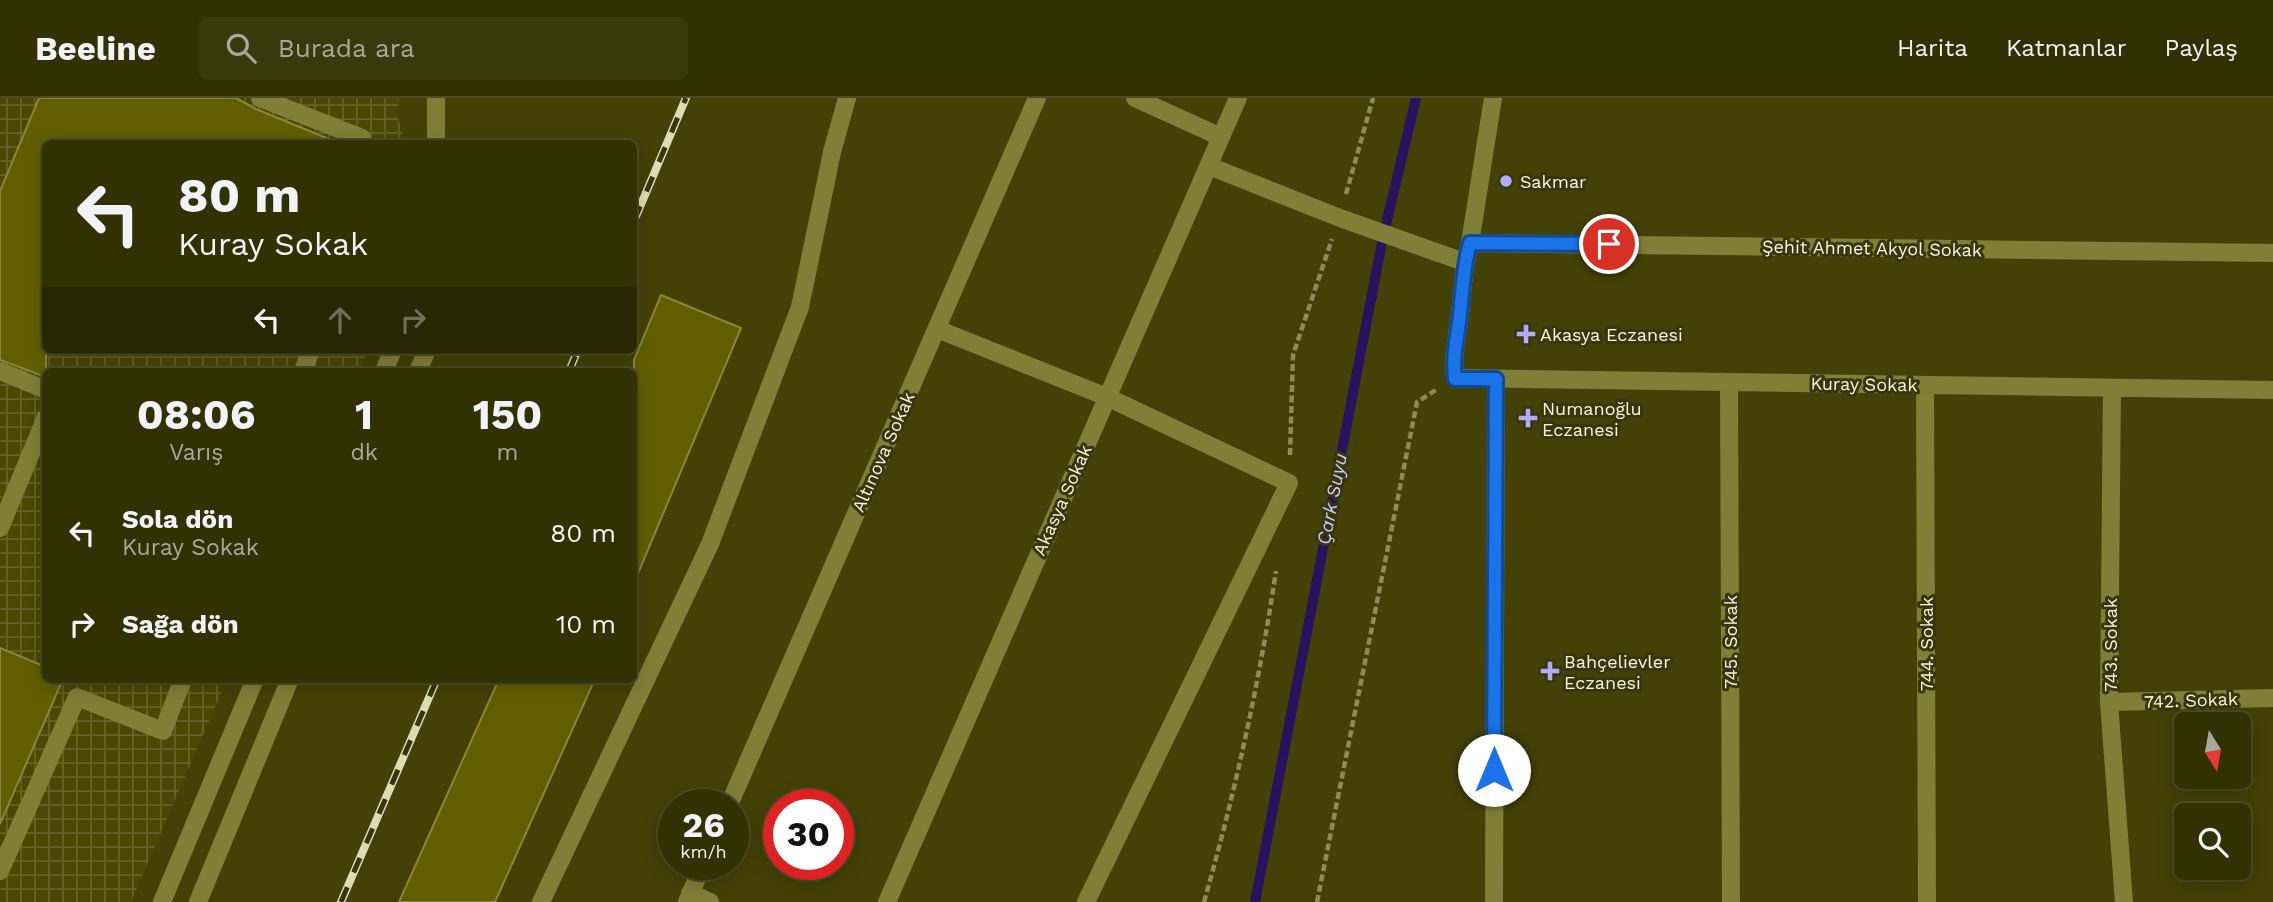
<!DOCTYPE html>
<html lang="tr">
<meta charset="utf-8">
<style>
body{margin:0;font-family:"Work Sans",sans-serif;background:#3a390e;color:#f1f3f6;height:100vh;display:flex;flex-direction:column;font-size:26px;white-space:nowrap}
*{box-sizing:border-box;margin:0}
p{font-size:23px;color:#a8a99a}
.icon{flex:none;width:38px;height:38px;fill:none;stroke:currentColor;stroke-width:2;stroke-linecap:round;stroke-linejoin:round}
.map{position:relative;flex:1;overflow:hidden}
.side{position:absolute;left:42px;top:270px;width:595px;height:315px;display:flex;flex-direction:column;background:#323104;border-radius:10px;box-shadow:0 4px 18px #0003,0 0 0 2px #4d4c26}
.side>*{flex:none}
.hud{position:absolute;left:42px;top:42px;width:595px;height:214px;border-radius:10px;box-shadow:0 4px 18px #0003,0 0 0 2px #4d4c26;background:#323104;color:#f1f3f6;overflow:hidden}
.needle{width:46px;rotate:169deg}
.tools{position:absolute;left:2174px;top:614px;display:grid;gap:14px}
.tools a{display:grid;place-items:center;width:77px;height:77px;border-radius:10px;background:#323104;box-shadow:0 4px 18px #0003,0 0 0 2px #4d4c26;font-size:35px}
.speed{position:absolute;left:658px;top:691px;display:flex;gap:14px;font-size:35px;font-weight:700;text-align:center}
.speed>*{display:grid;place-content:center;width:91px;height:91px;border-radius:50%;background:#323104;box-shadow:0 4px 18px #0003,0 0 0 2px #4d4c26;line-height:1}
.speed small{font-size:18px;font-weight:400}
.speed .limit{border:10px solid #d22;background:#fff;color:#111}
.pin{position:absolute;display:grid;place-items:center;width:60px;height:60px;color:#fff;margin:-30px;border:4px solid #fff;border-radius:50%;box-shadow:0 2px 7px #0007}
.me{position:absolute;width:77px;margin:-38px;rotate:0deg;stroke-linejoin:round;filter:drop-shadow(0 0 5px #0008)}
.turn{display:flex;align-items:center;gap:24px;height:147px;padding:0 21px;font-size:32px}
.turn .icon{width:91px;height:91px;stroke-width:2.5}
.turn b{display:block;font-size:49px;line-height:60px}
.lanes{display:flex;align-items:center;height:66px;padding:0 21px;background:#0003;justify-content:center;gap:35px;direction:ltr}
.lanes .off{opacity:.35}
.eta{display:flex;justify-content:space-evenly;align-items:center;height:119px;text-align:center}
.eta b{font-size:42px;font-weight:700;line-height:49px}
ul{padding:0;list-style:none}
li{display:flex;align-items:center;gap:21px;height:91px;padding:0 21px}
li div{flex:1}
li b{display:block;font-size:26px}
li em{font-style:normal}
header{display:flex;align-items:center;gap:42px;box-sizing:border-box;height:98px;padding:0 35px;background:#323104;border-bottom:2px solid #4d4c26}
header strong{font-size:33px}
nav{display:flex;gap:38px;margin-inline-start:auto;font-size:24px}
.search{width:490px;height:63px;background:#3a390e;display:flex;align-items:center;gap:18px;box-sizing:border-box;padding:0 24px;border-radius:10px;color:#a8a99a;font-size:26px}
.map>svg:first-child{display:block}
.industrial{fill:url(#industrial-grid)}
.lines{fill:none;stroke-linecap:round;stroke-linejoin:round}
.stream{stroke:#28115f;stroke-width:10}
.building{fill:#615e00;stroke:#87863f;stroke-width:2}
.path{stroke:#8c8b59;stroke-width:4.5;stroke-dasharray:7 3.5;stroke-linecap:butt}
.lane{stroke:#807f37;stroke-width:18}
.street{stroke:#807f37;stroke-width:18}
.secondary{stroke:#807f37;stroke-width:18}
.rail-casing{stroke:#ddddb5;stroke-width:8}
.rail{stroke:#373610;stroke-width:5;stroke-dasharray:16;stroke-linecap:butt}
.route-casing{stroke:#114b97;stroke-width:18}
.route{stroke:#1a73e8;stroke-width:12}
.poi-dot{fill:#b4acf9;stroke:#373610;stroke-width:2.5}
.labels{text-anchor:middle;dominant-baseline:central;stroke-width:6;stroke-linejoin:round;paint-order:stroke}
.poi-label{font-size:18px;fill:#f7f7d3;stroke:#373610;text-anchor:start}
.street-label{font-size:18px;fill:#f7f7d3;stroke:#373610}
.water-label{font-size:19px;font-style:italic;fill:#cbc8f5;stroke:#373610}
</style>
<header>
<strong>Beeline</strong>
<div class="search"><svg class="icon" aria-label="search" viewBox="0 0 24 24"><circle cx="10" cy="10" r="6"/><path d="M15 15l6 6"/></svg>Burada ara</div>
<nav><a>Harita</a><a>Katmanlar</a><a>Paylaş</a></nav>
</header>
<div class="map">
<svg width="2273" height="804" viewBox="0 0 2273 804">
<defs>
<pattern id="industrial-grid" width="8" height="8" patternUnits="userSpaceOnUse" patternTransform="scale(1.75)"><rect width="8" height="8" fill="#4a4802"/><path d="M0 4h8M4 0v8" fill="none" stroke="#656326"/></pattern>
</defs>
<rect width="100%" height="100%" fill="#434106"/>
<path class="industrial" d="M0 0H399L397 16 405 45 46 46V252H368L359 273H46V581H227L131 804H0Z"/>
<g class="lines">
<path class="stream" d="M1255 804 1383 139 1416 0"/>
</g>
<path class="building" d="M39 0H236L256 11 341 46H46V279L0 262V93Z
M661 197 741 230 634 485V262Z
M0 550 46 569V581H63L0 726Z
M499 581H595L495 804H399Z"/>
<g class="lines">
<path class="path" d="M1346 96 1373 0
M1290 357 1293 257 1332 141
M1204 804C1235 695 1259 586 1276 473
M1317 804 1417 304 1436 292"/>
<path class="lane" d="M260 0 362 40 364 46
M0 273 46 292
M303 273 311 252
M0 430 46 319
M0 773 77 599 163 633 183 581
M541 804 710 446 800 209 832 54 847 0"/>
<path class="street" d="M1135 0 1221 39
M1493 0 1470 145C1463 168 1463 191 1460 215 1458 240 1452 254 1455 280L2273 292
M1209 68 1340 120 1464 164
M1470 145 2273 155
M937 231 1107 299 1289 385 1086 804
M1729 284 1731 804
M1925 287 1927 804
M2112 290 2109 604 2124 804
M2109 604 2273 600
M729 707 1037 0
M690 795 710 804
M687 804 703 766
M887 804 1238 0
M1494 804 1496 281"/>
<path class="secondary" d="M436 46V0
M384 273 393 252
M418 273 427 252
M162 804 255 581
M198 804 290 581"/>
<defs>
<path id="rail" d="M634 123 686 0
M569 273 578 252
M341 804 437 581"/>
</defs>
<use href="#rail" class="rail-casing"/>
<use href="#rail" class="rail"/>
</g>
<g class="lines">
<defs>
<path id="route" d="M1494 672 1496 281H1455C1452 254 1458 240 1460 215 1463 191 1463 168 1470 145L1609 146"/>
</defs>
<use href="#route" class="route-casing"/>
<use href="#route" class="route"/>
</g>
<g class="poi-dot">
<circle cx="1506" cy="83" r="7"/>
<path d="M1522.5 225.5h7v7h7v7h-7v7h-7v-7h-7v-7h7z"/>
<path d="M1524.5 309.5h7v7h7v7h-7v7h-7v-7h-7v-7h7z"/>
<path d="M1546.5 562.5h7v7h7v7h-7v7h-7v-7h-7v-7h7z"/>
</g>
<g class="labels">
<g class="poi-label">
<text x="1520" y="83">Sakmar</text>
<text x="1540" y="236">Akasya Eczanesi</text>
<text x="1542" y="310">Numanoğlu<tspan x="1542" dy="21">Eczanesi</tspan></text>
<text x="1564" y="563">Bahçelievler<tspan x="1564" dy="21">Eczanesi</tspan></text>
</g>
<g class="street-label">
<text transform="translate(1872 150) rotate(1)">Şehit Ahmet Akyol Sokak</text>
<text transform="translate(1864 286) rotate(1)">Kuray Sokak</text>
<text transform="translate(883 354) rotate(-66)">Altınova Sokak</text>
<text transform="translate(1062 402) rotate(-66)">Akasya Sokak</text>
<text transform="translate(1730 544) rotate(-90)">745. Sokak</text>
<text transform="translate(1926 546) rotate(-90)">744. Sokak</text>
<text transform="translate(2110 547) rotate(-90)">743. Sokak</text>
<text transform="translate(2191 602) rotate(-2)">742. Sokak</text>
</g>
<g class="water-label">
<text transform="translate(1332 401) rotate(-79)">Çark Suyu</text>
</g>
</g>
</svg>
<div class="tools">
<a><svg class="needle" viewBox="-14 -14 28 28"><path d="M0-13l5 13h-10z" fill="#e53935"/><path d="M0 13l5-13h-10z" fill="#a8a99a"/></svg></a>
<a><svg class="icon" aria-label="search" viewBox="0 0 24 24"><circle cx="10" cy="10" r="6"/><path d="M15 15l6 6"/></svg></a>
</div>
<div class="speed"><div>26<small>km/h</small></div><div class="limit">30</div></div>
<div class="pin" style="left:1609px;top:146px;background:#d93025"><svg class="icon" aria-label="arrive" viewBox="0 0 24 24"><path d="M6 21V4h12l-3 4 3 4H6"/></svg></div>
<svg class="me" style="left:1494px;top:672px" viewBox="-20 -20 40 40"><circle r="19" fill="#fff"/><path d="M0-13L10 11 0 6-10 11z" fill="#1a73e8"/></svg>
<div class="hud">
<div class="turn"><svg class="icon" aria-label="left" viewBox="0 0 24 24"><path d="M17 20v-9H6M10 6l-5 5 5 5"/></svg><div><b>80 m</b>Kuray Sokak</div></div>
<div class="lanes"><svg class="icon" aria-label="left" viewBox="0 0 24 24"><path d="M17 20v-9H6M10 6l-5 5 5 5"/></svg><svg class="icon off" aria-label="ahead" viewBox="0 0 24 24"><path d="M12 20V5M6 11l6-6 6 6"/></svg><svg class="icon off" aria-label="right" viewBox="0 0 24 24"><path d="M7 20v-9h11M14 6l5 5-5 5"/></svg></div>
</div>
<section class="side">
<div class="eta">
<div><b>08:06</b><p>Varış</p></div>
<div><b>1</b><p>dk</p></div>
<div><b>150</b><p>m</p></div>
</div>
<ul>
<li><svg class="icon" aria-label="left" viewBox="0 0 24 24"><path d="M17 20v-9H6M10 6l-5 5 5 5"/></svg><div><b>Sola dön</b><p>Kuray Sokak</p></div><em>80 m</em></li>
<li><svg class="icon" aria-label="right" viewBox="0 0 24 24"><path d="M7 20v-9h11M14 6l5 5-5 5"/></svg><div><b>Sağa dön</b></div><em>10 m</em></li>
</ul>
</section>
</div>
